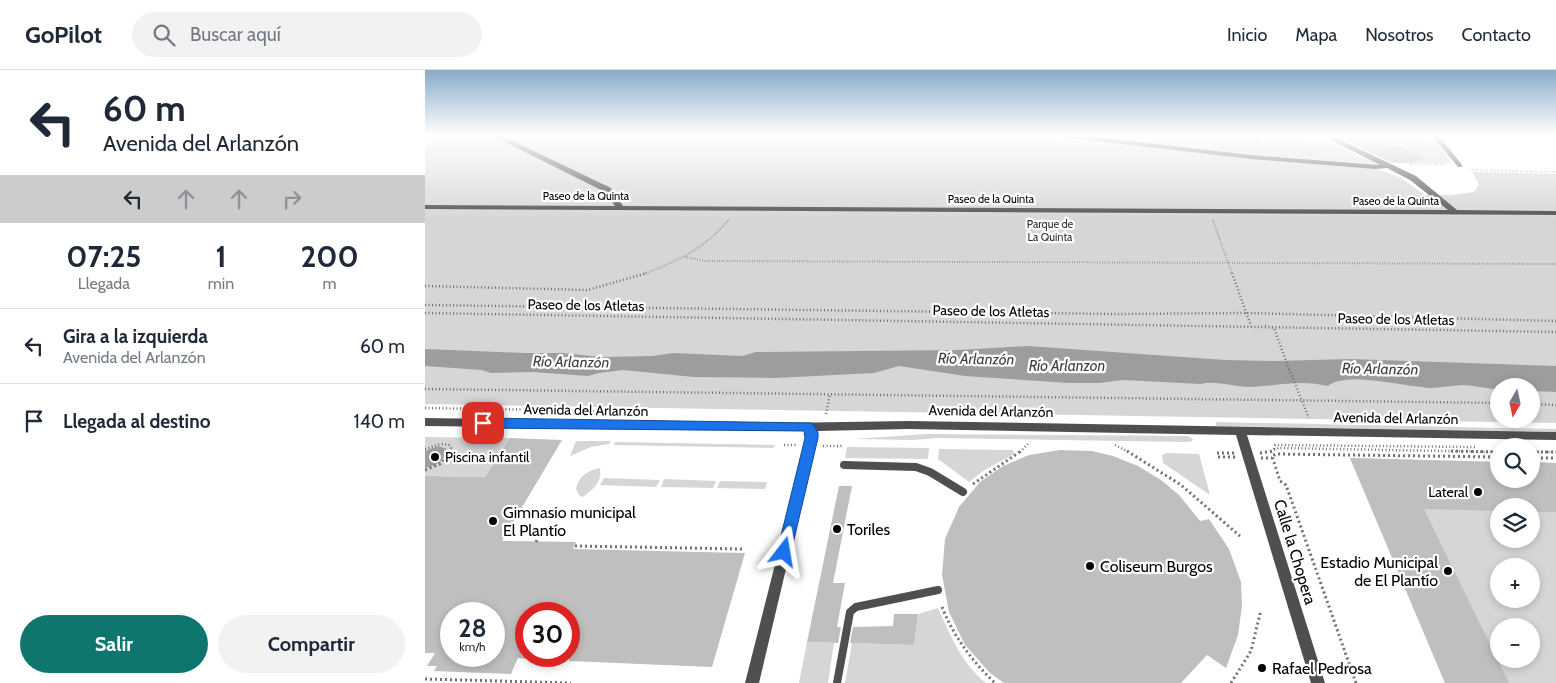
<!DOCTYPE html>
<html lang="es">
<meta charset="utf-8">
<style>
body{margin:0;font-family:Cabin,sans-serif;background:#f2f2f3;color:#1f2937;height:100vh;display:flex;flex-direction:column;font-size:19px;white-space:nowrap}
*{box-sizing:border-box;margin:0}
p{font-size:16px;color:#747a83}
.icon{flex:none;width:28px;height:28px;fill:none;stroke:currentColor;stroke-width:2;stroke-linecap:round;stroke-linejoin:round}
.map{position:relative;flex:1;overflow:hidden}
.sheet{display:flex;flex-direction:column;background:#fff;width:425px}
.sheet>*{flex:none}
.hud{background:#fff;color:#1f2937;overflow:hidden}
.needle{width:32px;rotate:189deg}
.fabs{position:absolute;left:1065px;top:308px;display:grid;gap:10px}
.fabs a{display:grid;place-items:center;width:50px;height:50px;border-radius:50%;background:#fff;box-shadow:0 2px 8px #0003;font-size:25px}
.speed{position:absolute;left:15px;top:532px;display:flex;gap:10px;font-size:25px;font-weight:700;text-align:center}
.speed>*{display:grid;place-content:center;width:65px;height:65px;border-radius:50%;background:#fff;box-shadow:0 2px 8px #0003;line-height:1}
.speed small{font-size:12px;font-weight:400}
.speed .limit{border:8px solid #d22;background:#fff;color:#111}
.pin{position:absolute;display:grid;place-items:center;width:42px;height:42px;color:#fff;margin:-21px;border-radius:10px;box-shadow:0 2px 8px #0006}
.me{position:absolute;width:55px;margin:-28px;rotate:14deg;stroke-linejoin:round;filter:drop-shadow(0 0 4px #0008)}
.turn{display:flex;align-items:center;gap:18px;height:105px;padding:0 20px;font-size:22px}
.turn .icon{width:65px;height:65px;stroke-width:2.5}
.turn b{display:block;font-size:35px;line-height:42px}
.lanes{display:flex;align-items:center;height:48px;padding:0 20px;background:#0003;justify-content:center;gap:25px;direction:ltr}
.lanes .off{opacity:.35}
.eta{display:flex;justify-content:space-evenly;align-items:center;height:85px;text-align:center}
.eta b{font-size:30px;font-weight:700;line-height:35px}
.button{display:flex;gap:10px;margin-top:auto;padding:10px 20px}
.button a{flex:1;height:58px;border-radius:30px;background:#0f766e;color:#fff;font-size:20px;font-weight:700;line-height:58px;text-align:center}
.button a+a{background:#f2f2f3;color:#1f2937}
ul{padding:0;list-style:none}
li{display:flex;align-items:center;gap:15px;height:75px;padding:0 20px;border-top:1px solid #e0e1e3}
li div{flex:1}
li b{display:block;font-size:19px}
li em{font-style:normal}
header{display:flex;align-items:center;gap:30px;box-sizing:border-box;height:70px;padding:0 25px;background:#fff;border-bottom:1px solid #e0e1e3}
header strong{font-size:24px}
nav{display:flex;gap:28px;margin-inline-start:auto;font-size:18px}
.search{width:350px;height:45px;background:#f2f2f3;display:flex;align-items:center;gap:12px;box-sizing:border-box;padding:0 18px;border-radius:28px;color:#747a83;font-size:19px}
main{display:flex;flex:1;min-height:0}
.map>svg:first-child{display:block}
.green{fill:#d6d6d6;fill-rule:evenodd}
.water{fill:#9d9d9d}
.building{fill:#bfbfbf;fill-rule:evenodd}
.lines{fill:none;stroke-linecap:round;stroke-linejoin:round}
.path-far2{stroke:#717171;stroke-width:2;stroke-dasharray:0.5 2;stroke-linecap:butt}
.path-far1{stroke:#717171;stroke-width:2.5;stroke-dasharray:1 2.5;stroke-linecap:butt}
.path{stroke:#717171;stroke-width:3;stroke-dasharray:2 3;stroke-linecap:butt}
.lane{stroke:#4f4f4f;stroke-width:8}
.street{fill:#4f4f4f;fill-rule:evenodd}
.path-bridge{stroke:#717171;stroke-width:2.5;stroke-dasharray:1 2.5;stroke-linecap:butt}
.route{fill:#1a73e8;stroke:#114b97}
.poi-dot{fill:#000;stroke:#fff;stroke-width:2}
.labels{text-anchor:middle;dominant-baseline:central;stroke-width:4.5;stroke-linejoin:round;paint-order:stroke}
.far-street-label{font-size:11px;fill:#000;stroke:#fff}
.far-park-label{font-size:11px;fill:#2d2d2d;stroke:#fff}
.street-label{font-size:14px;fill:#000;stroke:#fff}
.poi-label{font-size:14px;fill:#000;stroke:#fff;text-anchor:start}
.water-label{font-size:15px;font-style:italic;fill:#3e3e3e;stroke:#fff}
.near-poi-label{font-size:16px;fill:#000;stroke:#fff;text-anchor:start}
.near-street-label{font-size:16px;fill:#000;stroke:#fff}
</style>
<header>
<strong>GoPilot</strong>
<div class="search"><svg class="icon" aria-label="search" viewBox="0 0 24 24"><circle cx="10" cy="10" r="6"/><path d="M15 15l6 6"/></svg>Buscar aquí</div>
<nav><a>Inicio</a><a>Mapa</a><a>Nosotros</a><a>Contacto</a></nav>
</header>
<main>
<section class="sheet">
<div class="hud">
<div class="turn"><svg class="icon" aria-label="left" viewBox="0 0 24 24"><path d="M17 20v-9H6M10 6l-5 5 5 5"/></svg><div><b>60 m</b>Avenida del Arlanzón</div></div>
<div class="lanes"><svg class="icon" aria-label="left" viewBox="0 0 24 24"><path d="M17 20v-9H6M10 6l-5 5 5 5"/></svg><svg class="icon off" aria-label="ahead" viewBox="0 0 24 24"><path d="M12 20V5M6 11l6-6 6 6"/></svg><svg class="icon off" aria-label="ahead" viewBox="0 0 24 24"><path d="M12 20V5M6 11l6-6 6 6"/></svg><svg class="icon off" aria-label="right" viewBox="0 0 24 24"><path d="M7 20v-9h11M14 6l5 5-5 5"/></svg></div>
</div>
<div class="eta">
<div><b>07:25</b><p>Llegada</p></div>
<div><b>1</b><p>min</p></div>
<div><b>200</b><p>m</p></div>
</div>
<ul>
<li><svg class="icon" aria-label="left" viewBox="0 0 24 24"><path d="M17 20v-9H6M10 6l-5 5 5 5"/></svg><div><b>Gira a la izquierda</b><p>Avenida del Arlanzón</p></div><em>60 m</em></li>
<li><svg class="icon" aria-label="arrive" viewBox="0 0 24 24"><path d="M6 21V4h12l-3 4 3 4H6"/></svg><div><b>Llegada al destino</b></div><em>140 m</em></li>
</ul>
<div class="button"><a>Salir</a><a>Compartir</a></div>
</section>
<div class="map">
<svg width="1131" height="613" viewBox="0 0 1131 613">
<rect width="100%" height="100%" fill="#fff"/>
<path class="green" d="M0 66H630L827 89 953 99 976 108 1000 125H1026L1049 122 1054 114 1047 102 1131 104V353L0 334ZM1074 316H1106V349H1074Z
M662 66H881L899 70 952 94 826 85Z
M909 66H1006L1027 93H966Z
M791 352 1131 359V362L791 356Z
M501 364 763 366 768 369 767 371 763 372 513 368 487 370 429 369Z
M0 367 85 368 60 407 0 406Z
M151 371H186L184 374 166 377 145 386Z
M190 372 350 375 348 378 189 375Z
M422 377 504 378 503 389 420 388Z
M514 379 588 380 589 384 558 401 544 412 513 389Z
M742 383 774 384 785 425 738 393 737 385Z
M925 388 1074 392V409H1106V392L1131 393V613H1020ZM1074 436H1106V469H1074ZM1074 496H1106V529H1074ZM1074 556H1106V589H1074Z
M175 398C177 413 169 418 158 427L154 425 151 419C153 407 163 400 175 398Z
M179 408 235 410 231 417 175 415Z
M239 409 291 411 288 418 236 417Z
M295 411 342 412 340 419 292 418Z
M513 538C526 566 536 593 561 613H420L427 573 489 575 493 544Z
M382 572 409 573 403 613H374Z"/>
<path class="water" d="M603 276 800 290 850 291 925 289 1131 296V322L1106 321V316H1074V320C1062 318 1051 316 1039 315 1028 315 1016 318 1005 318 982 317 921 301 903 316 876 309 852 316 825 317 809 317 789 310 776 314L698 310 674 313H644L540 306 474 296 449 303 350 308 269 307 198 300 174 303 163 306 108 302 66 303 57 300 0 296V279L99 283H138L176 287 228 286 248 283 317 286 331 282 533 280Z
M13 376 22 379C21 391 10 396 0 398V381Z"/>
<path class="building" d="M948 68 965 78 974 75 999 89 987 93H968L925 72Z
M85 368 137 370 77 471 151 472 148 479 320 483 287 597 144 591V544H101V589L93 588 86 604 9 601 12 596H2L10 583H0V406L60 407ZM26 544H69V586H26Z
M635 380 667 381 688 386 713 396 736 410 754 425 775 451 784 449 804 479 816 512 817 536 813 565 801 598 782 585 756 613H579L565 603 540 575 524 542 517 505 520 469 534 437 555 412 578 396 604 385Z
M925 388 1074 392V409H1106V392L1131 393V442H1106V436H1074V441L999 439 1084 613H1020Z
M414 416H427L408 513H420L412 557H416L413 573 382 572Z
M469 544H493L489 575 425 573 428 557 468 556Z"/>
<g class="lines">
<path class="path-far2" d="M829 78 836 66
M985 94H1022
M1045 100 1131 102
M788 150 807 204
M260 187 280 191 1131 194
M218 204C252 192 282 177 305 148"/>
<path class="path-far1" d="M807 203 826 256
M0 216 163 220 222 203
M0 235 689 244 822 243 1131 251
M0 243 1131 262
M840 256 849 258 864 299
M0 319 1074 333
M1106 334 1131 335
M0 338 185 341 183 344
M401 344 405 324
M359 375H373
M690 375 704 382
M398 376H417
M0 379 15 374 24 375 26 378 25 382
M849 379 850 375 1050 377
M595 382 603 374
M846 382 853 378 1074 382
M1106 382H1131"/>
<path class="path" d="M702 381 756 415 815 466
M1026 381 1074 382
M1106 382H1131
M792 383H809
M835 383 848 381
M793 387H810
M836 388H847
M1106 388H1131
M0 400 17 393 25 381
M548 414 596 381
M111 472 117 461
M150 476 317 479
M517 537C529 567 547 591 570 613
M0 609 146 613
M806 613 826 581 836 540
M931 613 861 415 855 411 847 386 851 384 1074 387"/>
<path class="lane" d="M419 395 491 397 505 402 538 422
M412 613 425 542 431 537 513 520"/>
<path class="street" d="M68 66H77L186 118 198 136 1023 140 985 110 962 98 950 99 826 89 645 68 642 66H664L826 85 955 95 898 66H907L991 106 1032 140 1131 141V145L0 139V135L190 136 180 122Z
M1007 66H1014L1037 95V97H1033Z
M0 348 355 353 484 351 1131 362V370L822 365 900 613H886L811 365 484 359 392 361V368L334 613H320L382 368V363L379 361 0 356Z"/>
<path class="path-bridge" d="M864 299 884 348"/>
</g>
<linearGradient id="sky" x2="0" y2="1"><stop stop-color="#8aabca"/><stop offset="0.43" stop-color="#fff"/><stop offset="1" stop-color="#fff" stop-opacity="0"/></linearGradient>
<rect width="1131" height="152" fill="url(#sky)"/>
<path class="route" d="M58 348 387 353 393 362V368L366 482 364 486 359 488 354 486 352 482 380 368 379 361 58 358 54 357 52 353 54 350Z"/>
<g class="poi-dot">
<circle cx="10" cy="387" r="5"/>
<circle cx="1053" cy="422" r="5"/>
<circle cx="68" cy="451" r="5"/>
<circle cx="412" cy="459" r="5"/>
<circle cx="665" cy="496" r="5"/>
<circle cx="1023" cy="501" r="5"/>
<circle cx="837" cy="598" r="5"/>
</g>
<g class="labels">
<g class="far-street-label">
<text x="161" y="126">Paseo de la Quinta</text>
<text x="566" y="129">Paseo de la Quinta</text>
<text x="971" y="131">Paseo de la Quinta</text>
</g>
<g class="far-park-label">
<text x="625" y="154">Parque de<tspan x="625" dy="13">La Quinta</tspan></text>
</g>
<g class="street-label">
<text transform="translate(161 235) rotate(1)">Paseo de los Atletas</text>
<text transform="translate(566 241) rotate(1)">Paseo de los Atletas</text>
<text transform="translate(971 249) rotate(1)">Paseo de los Atletas</text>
<text transform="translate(161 340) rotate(1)">Avenida del Arlanzón</text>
<text transform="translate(566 341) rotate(1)">Avenida del Arlanzón</text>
<text transform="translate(971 348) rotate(1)">Avenida del Arlanzón</text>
</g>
<g class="poi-label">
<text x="20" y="387">Piscina infantil</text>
<text x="1043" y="422" text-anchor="end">Lateral</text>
</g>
<g class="water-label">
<text transform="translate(551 289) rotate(1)">Río Arlanzón</text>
<text transform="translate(146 292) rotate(1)">Río Arlanzón</text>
<text x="642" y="296">Río Arlanzon</text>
<text transform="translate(955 299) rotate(1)">Río Arlanzón</text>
</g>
<g class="near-poi-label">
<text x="78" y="442">Gimnasio municipal<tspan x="78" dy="18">El Plantío</tspan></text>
<text x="422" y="459">Toriles</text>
<text x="1013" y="492" text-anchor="end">Estadio Municipal<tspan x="1013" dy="18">de El Plantío</tspan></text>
<text x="675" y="496">Coliseum Burgos</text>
<text x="847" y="598">Rafael Pedrosa</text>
</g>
<g class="near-street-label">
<text transform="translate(870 482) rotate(73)">Calle la Chopera</text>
</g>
</g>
</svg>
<div class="fabs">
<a><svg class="needle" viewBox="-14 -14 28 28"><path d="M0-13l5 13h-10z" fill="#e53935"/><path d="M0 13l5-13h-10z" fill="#747a83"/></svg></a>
<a><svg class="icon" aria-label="search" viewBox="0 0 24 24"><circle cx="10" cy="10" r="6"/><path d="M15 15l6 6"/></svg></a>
<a><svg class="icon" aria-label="layers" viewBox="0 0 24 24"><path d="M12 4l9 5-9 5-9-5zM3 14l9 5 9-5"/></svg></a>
<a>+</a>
<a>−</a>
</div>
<div class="speed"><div>28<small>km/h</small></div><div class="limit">30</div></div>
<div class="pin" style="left:58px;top:353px;background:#d93025"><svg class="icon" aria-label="arrive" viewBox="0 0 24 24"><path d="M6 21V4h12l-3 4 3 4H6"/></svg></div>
<svg class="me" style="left:359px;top:482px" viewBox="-20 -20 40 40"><path d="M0-17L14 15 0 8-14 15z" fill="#1a73e8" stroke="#fff" stroke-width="4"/></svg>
</div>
</main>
